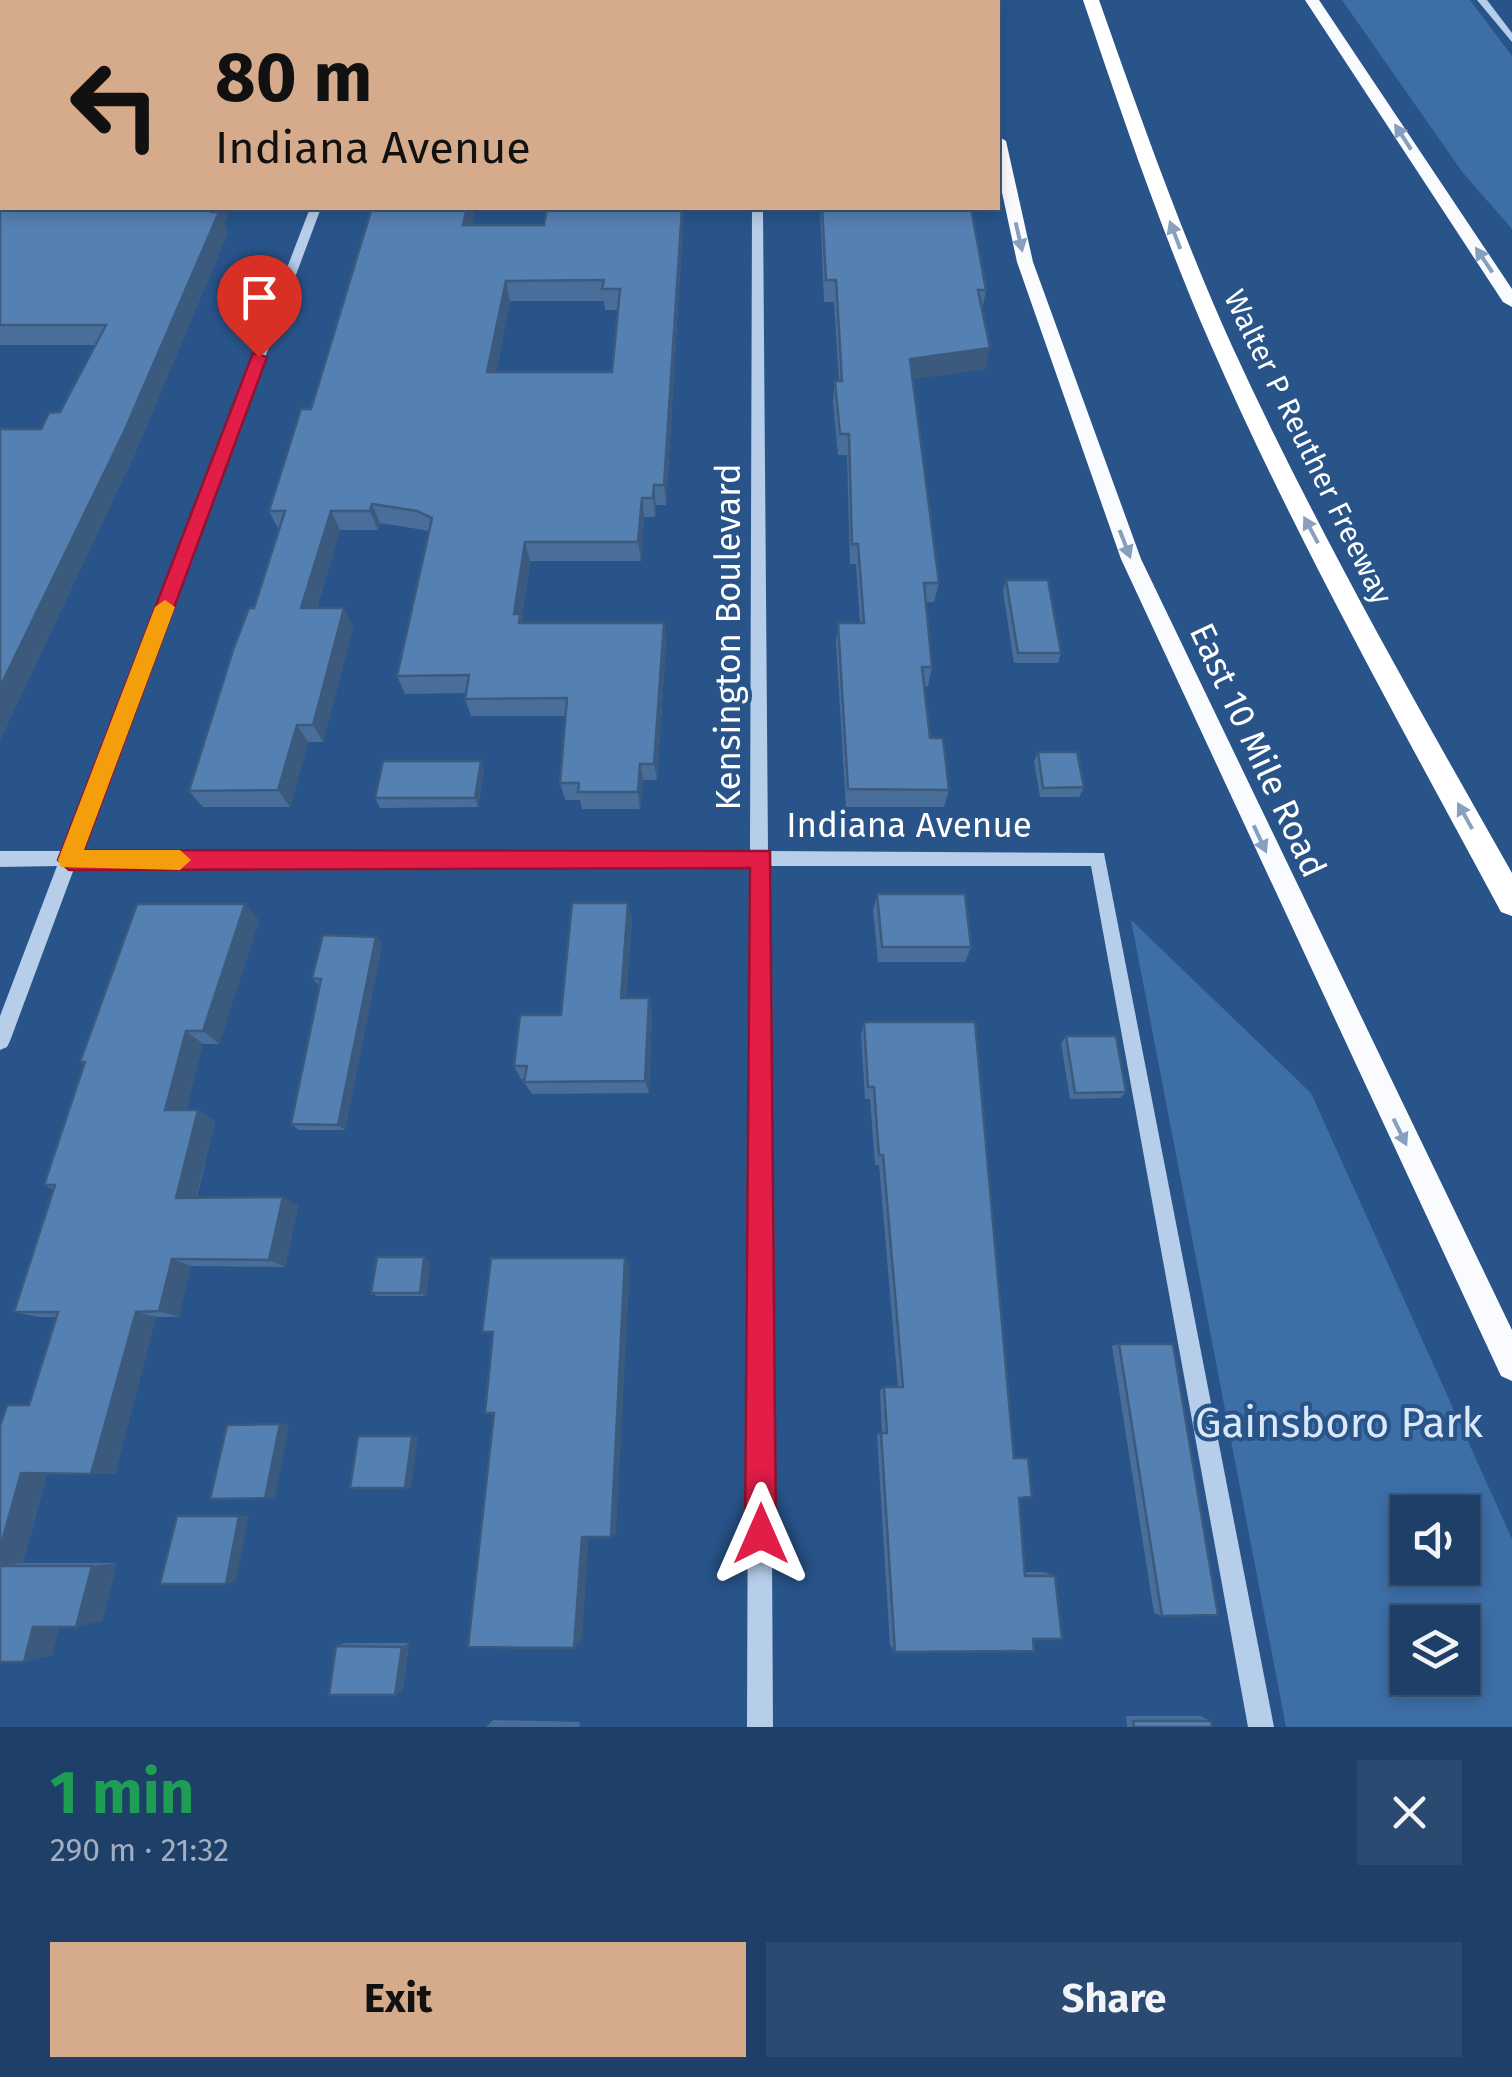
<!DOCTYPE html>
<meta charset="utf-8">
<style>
body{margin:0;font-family:"Fira Sans",sans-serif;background:#2b4a71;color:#f1f3f6;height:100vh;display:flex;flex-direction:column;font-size:38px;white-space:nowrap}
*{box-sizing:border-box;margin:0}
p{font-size:32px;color:#a1afc0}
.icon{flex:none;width:55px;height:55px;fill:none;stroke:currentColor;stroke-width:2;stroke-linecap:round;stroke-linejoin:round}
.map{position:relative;height:1727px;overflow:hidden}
.sheet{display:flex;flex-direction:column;background:#1e3f68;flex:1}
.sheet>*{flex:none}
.hud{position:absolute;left:0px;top:0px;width:1000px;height:210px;box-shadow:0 5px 15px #0003,0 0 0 2px #3c587c;background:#d6ab8b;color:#111;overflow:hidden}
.buttons{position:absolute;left:1390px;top:1495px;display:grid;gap:20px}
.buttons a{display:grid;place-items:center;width:90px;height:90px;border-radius:0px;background:#1e3f68;box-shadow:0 5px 15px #0003,0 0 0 2px #3c587c;font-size:50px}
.pin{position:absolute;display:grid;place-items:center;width:85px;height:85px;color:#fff;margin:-102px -42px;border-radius:50% 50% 50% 0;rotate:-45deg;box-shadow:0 0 10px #0007}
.pin .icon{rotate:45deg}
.me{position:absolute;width:110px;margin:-55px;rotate:0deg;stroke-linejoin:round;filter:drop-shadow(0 0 8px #0008)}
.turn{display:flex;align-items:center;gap:35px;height:210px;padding:0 50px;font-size:45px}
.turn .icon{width:130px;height:130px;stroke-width:2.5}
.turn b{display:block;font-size:70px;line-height:85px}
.round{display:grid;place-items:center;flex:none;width:105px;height:105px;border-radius:0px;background:#2b4a71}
.headline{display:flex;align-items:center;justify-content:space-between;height:170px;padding:0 50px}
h1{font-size:60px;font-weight:700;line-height:75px;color:#1e9e55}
.cta{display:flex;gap:20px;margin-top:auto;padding:20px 50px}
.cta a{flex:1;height:115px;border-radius:0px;background:#d6ab8b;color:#111;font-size:40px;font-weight:700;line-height:115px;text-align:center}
.cta a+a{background:#2b4a71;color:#f1f3f6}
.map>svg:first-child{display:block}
.green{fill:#3d6ea6;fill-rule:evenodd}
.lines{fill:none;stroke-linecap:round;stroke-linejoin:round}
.minor{fill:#b6cee9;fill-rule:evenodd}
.major{fill:#f9fbfe;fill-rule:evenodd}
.highway{fill:#fff;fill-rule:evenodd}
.wall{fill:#496e99;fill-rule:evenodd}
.shaded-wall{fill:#3c5a7d}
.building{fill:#5580b2;stroke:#3c5a7d;stroke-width:2.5;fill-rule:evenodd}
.oneway{fill:#869fbe}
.oneway2{fill:#89a1bf}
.route{fill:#e11d48;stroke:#92132f;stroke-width:2.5}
.slow{fill:#f59e0b}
.labels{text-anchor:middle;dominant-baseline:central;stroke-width:8;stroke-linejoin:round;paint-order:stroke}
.far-street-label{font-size:30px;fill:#fff;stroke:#28548a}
.street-label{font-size:35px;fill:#fff;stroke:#28548a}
.near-park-label{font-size:42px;fill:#dae8f7;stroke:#28548a}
</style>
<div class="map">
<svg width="1512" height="1727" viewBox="0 0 1512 1727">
<rect width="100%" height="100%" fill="#28548a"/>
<path class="green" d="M1342 0H1470L1512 56V229L1463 173Z
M1131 920 1311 1093 1512 1539V1727H1286ZM1462 1512V1568H1408V1512ZM1462 1622V1678H1408V1622Z"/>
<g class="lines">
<path class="minor" d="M752 0H762V2H753Z
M1477 0H1487L1512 33V42Z
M2 55V63L0 64V56Z
M310 208H321L80 851H750L752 208H763L768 851 1104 853 1274 1727H1248L1091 866H768L773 1727H747L750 866H75L10 1041 7 1047 0 1050V1016L57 866 0 867V851H63Z"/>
<path class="major" d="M960 0H974V2H961Z
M1305 0H1319L1512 289V307L1503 302Z
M998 136 1006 141 1033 262 1141 559 1512 1330V1381L1501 1376 1121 559 1017 262 998 174Z"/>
<path class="highway" d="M1083 0H1099C1140 116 1181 233 1232 346 1315 527 1414 700 1512 873V916L1501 912C1400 724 1295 538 1210 343 1161 231 1122 115 1083 0Z"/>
</g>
<path class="wall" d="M0 94 2 208H230L224 223 228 232 136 451 0 740V429H41L60 412 95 345H0Z
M684 208 666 505H656L655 517H644L641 561H530L522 618 523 623H664L666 642 657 780H643L640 809H582L580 800H565L560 783 566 716H471L465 699 466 693 405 694 397 676 429 532 424 530 380 523 378 530H340L317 608 353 627 323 742H308L290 807H203L189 791 254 608 279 530 269 511 311 409 473 225H544ZM510 301H604L605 310H618L612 372H496Z
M820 208H971L986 290 982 310 985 369 912 379 939 583 934 602H926L932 667 928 686H924L930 738 949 790 944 807H846L836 642 838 623H860L856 564H850L847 455H838L833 402 835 381H839L834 302H824Z
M1006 580 1061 653 1058 663H1014L1003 591Z
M1038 752 1084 787 1079 797H1040L1034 761Z
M481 761 484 770 478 807 380 808 375 798Z
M877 894 971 947 965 962H878L873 910Z
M628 903 632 919 626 998 652 1012 649 1093 532 1094 524 1082 525 1079H521L514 1066 561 1015Z
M259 920 219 1044H203L186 1110H198L215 1121 197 1197 298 1206 285 1267 191 1266 179 1317H156L115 1474H47L23 1563H117L102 1621 59 1627 52 1655 24 1662H0V1426L29 1405 56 1317H39L14 1312 53 1189 44 1185 84 1065 80 1062Z
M376 937 382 945 345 1130H299L291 1124 320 986 312 978Z
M864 1022 1014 1458 1019 1498 1025 1572H1043L1055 1576 1033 1639 895 1652 890 1645 877 1435 882 1433 880 1390 884 1387H898L879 1165H875L870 1099H865L861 1035Z
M1066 1036 1126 1092 1120 1098 1070 1099 1061 1043Z
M430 1261 426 1296H377L371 1293Z
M1119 1344 1162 1616 1154 1613 1112 1346Z
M345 1643H409L403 1690 395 1695 336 1646Z
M1126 1716H1201L1211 1721 1212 1727H1127Z
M493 1720 580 1722 579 1727H486Z"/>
<path class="shaded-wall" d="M318 0H332L331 2H317Z
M214 208H230L224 223 228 232 136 451 0 740V687Z
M467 208H476L468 246 463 225Z
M682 208H684L666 505 664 485Z
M506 281 510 301 492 392 487 372Z
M990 348 985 369 907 380 910 359Z
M654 485 656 505 655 517 653 498Z
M642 498 644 517 641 561 638 542Z
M372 504 380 523 378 530 370 511Z
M331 511 340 530 311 627 301 608Z
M525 542 530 561 522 619 526 632 524 642 514 614Z
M344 608 353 627 323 742 313 725Z
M664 623 666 642 657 780 654 764Z
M297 725 308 742 290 807 278 790Z
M481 761 484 770 478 807 475 798Z
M640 764 643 780 640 809 638 792Z
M628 903 632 919 625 1012 621 998Z
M245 904 259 920 219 1044 203 1031Z
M376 937 382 945 345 1130 338 1125Z
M649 998 652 1012 649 1093 645 1081Z
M186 1031 203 1044 183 1121 165 1110Z
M198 1110 215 1121 194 1206 176 1198Z
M283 1197 298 1206 285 1267 269 1260Z
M424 1257 430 1261 426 1296 420 1293Z
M625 1258 630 1265 616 1534 611 1537Z
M172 1259 191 1266 179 1317 159 1311Z
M136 1312 156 1317 115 1474H91Z
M280 1424 289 1425 275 1498H265Z
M412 1436H418L411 1488H405Z
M21 1473H47L23 1563 0 1566V1548Z
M249 1515 236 1582 226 1584 239 1516Z
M589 1534 582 1641 574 1648 582 1537Z
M117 1563 102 1621 76 1627 92 1566Z
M61 1621 52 1655 24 1662 33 1627Z
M409 1643 403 1690 395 1695 402 1647Z"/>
<path class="building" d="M81 0H318L317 2H79Z
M444 0H695V2H443Z
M812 0H929L930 2H812Z
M2 90V208H214L212 212H219L124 432 0 687V429H41L49 413 60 412 106 325H0V94Z
M372 208H467L463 225H544L547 208H682L664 485H654L653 498H642L638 542H525L514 614H520L519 623H664L654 764H640L638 792H578L579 783H560L567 698 465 699 469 675 397 676 432 518 417 511 372 504 370 511H331L301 608H344L313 725H297L278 790 189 791 234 647 249 608H254L285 511H269L301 409H311ZM604 280 602 289H620L612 372H487L506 281Z
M822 208H971L986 290H978L990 348 910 359 939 583H924L932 667H922L930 738H943L949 790 848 789 838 623H864L858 544H852L849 434H840L835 381H842L836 280H826Z
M1006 580H1048L1061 653H1018Z
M1038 752H1077L1084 787 1043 788Z
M383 761H481L475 798H375Z
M877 894H965L971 947H882Z
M572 903H628L621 998H649L645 1081 524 1082 527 1066H514L520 1015H561Z
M137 904H245L203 1031H186L165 1110H198L176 1198 283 1197 269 1260 172 1259 159 1311 136 1312 91 1474 21 1473 0 1548V1426L7 1405H29L58 1312H14L55 1185H44L85 1062H80Z
M323 935 376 937 338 1125 291 1124 321 979 312 978Z
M864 1022H975L1014 1458H1028L1032 1497 1019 1498 1025 1576H1055L1062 1639H1033L1034 1651 895 1652 881 1433H887L884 1387H903L883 1155H879L874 1087H868Z
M1066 1036H1116L1126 1092 1075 1093Z
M377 1257H424L420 1293H371Z
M491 1258H625L611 1537H582L574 1648 468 1647 494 1413H485L493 1332H482Z
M1119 1344H1173L1218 1615 1162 1616Z
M280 1424 265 1498 210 1499 227 1425Z
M358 1436H412L405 1488H350Z
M177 1516H239L226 1584H160Z
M0 1566H92L76 1627H33L24 1662H0Z
M336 1646 402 1647 395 1695H329Z
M1133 1721H1211L1212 1727H1134Z"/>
<defs><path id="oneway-solid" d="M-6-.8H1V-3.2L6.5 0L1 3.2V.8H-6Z" transform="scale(2.5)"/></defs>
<g class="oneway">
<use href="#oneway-solid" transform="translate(1403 137) rotate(-123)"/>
<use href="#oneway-solid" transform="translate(1019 237) rotate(77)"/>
<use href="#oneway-solid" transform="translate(1484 260) rotate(-124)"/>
<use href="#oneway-solid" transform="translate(1125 544) rotate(69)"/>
<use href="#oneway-solid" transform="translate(1260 839) rotate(65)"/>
<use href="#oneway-solid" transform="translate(1400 1132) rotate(64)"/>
</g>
<g class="oneway2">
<use href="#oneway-solid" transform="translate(1175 235) rotate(-111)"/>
<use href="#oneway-solid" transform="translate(1311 530) rotate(-118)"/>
<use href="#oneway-solid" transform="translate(1465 816) rotate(-119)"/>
</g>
<path class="route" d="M253 353 267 357 84 850 770 851 776 1534 772 1545 761 1549 750 1545 745 1534 750 868 69 870 58 860Z"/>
<path class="slow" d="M165 600 175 607 84 850H180L191 860 180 870 61 867 58 860 155 607Z"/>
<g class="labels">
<g class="far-street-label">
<text transform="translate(1308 447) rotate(64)">Walter P Reuther Freeway</text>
</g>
<g class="street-label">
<text transform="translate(728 637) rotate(-90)">Kensington Boulevard</text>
<text transform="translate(1258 750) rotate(65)">East 10 Mile Road</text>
<text x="909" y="825">Indiana Avenue</text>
</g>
<g class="near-park-label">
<text x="1339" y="1423">Gainsboro Park</text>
</g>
</g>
</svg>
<div class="buttons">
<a><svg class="icon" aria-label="sound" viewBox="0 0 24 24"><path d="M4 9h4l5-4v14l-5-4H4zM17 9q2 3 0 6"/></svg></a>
<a><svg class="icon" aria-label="layers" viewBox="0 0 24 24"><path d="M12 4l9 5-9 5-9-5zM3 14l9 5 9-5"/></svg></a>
</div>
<div class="pin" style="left:259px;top:357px;background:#d93025"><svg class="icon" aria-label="arrive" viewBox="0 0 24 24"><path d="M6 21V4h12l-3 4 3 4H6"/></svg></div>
<svg class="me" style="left:761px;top:1534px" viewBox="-20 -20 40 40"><path d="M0-17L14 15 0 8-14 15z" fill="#e11d48" stroke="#fff" stroke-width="4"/></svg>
<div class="hud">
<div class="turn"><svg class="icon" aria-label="left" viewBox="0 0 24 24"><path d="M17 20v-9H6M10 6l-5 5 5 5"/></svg><div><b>80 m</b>Indiana Avenue</div></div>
</div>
</div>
<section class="sheet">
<div class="headline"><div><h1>1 min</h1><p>290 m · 21:32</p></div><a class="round"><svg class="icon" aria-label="close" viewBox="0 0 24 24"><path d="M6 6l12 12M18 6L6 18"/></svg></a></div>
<div class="cta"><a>Exit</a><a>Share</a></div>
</section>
